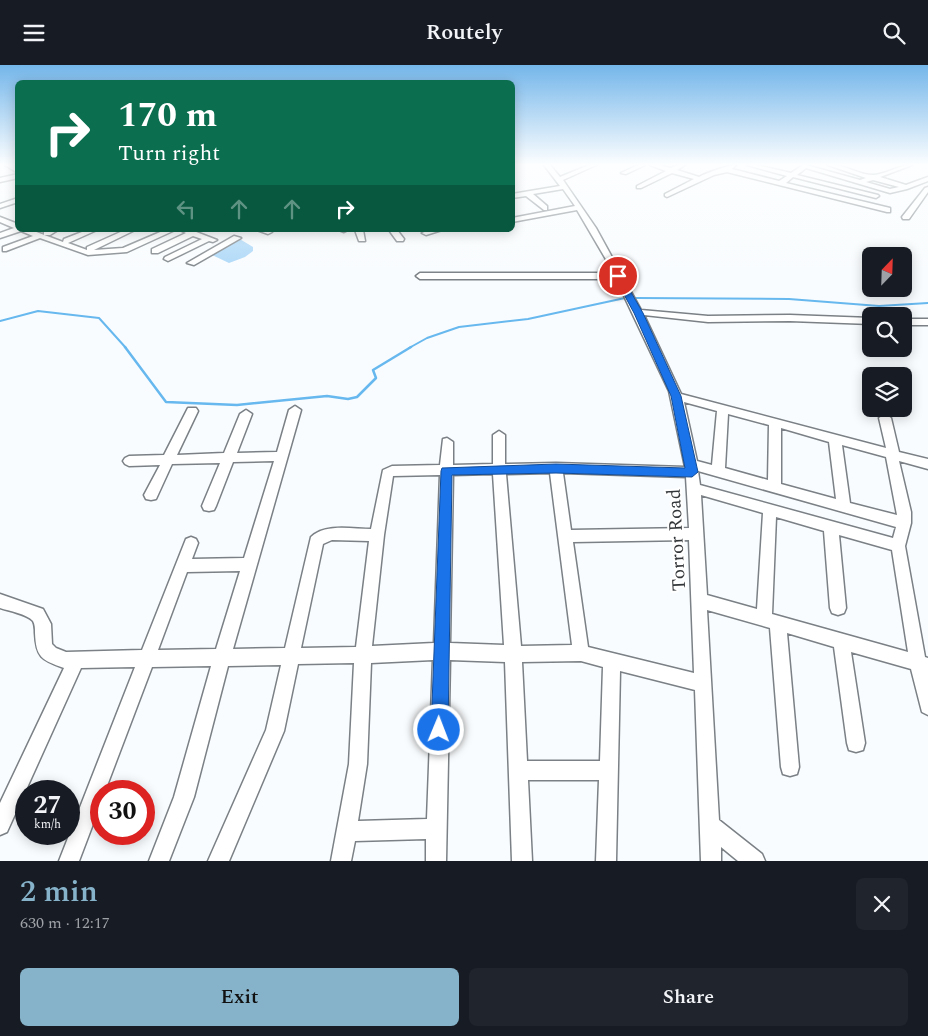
<!DOCTYPE html>
<meta charset="utf-8">
<style>
body{margin:0;font-family:Spectral,serif;background:#20242c;color:#f1f3f6;height:100vh;display:flex;flex-direction:column;font-size:19px;white-space:nowrap}
*{box-sizing:border-box;margin:0}
p{font-size:16px;color:#9ea1a6}
.icon{flex:none;width:28px;height:28px;fill:none;stroke:currentColor;stroke-width:2;stroke-linecap:round;stroke-linejoin:round}
.map{position:relative;height:796px;overflow:hidden}
.panel{display:flex;flex-direction:column;background:#171b24;flex:1}
.panel>*{flex:none}
.banner{position:absolute;left:15px;top:15px;width:500px;height:152px;border-radius:8px;box-shadow:0 2px 12px #0003;background:#0b6e4f;color:#fff;overflow:hidden}
.needle{width:32px;rotate:23deg}
.buttons{position:absolute;left:862px;top:182px;display:grid;gap:10px}
.buttons a{display:grid;place-items:center;width:50px;height:50px;border-radius:8px;background:#171b24;box-shadow:0 2px 12px #0003;font-size:25px}
.speed{position:absolute;left:15px;top:715px;display:flex;gap:10px;font-size:25px;font-weight:700;text-align:center}
.speed>*{display:grid;place-content:center;width:65px;height:65px;border-radius:50%;background:#171b24;box-shadow:0 2px 12px #0003;line-height:1}
.speed small{font-size:12px;font-weight:400}
.speed .limit{border:8px solid #d22;background:#fff;color:#111}
.pin{position:absolute;display:grid;place-items:center;width:42px;height:42px;color:#fff;margin:-21px;border:2px solid #fff;border-radius:50%;box-shadow:0 1px 5px #0007}
.me{position:absolute;width:55px;margin:-28px;rotate:1deg;stroke-linejoin:round;filter:drop-shadow(0 0 4px #0008)}
.turn{display:flex;align-items:center;gap:18px;height:105px;padding:0 20px;font-size:22px}
.turn .icon{width:65px;height:65px;stroke-width:2.5}
.turn b{display:block;font-size:35px;line-height:42px}
.lanes{display:flex;align-items:center;height:48px;padding:0 20px;background:#0003;justify-content:center;gap:25px;direction:ltr}
.lanes .off{opacity:.35}
.round{display:grid;place-items:center;flex:none;width:52px;height:52px;border-radius:8px;background:#20242c}
.overview{display:flex;align-items:center;justify-content:space-between;height:85px;padding:0 20px}
h1{font-size:30px;font-weight:600;line-height:38px;color:#86b3c9}
.cta{display:flex;gap:10px;margin-top:auto;padding:10px 20px}
.cta a{flex:1;height:58px;border-radius:8px;background:#86b3c9;color:#111;font-size:20px;font-weight:600;line-height:58px;text-align:center}
.cta a+a{background:#20242c;color:#f1f3f6}
header{display:flex;justify-content:space-between;align-items:center;height:65px;padding:0 20px;background:#171b24;font-size:22px;font-weight:600}
.map>svg:first-child{display:block}
.green{fill:#a9d6f7}
.lines{fill:none;stroke-linecap:round;stroke-linejoin:round}
.stream-far1{stroke:#67b8ee;stroke-width:2}
.stream{stroke:#67b8ee;stroke-width:2.5}
.minor-casing{stroke:#7a8085;stroke-width:3}
.minor{fill:#fff;fill-rule:evenodd}
.route{fill:#1a73e8;stroke:#114b97}
.labels{text-anchor:middle;dominant-baseline:central;stroke-width:4;stroke-linejoin:round;paint-order:stroke}
.street-label{font-size:19px;fill:#343739;stroke:#fff}
</style>
<header><svg class="icon" aria-label="menu" viewBox="0 0 24 24"><path d="M4 6h16M4 12h16M4 18h16"/></svg>Routely<svg class="icon" aria-label="search" viewBox="0 0 24 24"><circle cx="10" cy="10" r="6"/><path d="M15 15l6 6"/></svg></header>
<div class="map">
<svg width="928" height="796" viewBox="0 0 928 796">
<rect width="100%" height="100%" fill="#f9fcfe"/>
<path class="green" d="M238 173 253 182V186L245 192 229 198 210 189Z"/>
<g class="lines">
<path class="stream-far1" d="M636 233 789 234 879 241 928 238
M0 256 38 246 99 253 126 283
M409 283 427 273 459 262 528 254 625 233"/>
<path class="stream" d="M125 282 166 337 237 340 327 331 348 334 357 332 376 313 373 305 411 282"/>
<defs>
<path id="minor" d="M5 100H12L18 103V108Z
M544 100H550L560 112 589 100H596L563 115 596 163 641 245 708 251 790 250 871 253V259L790 256 708 257 644 250 681 329 886 383 879 353 885 349 891 353 899 387 928 394V404L899 396 911 447V458L905 481 925 592 928 593V650L922 647 911 604 851 587 865 678 863 685 856 687 849 685 847 678 834 582 787 568 799 702 797 709 790 711 783 709 781 702 770 563 707 545 719 755 762 789 765 796H738L721 782V796H701L695 625 620 606 616 796H596L599 715H528L532 796H512L505 597 450 595 446 796H426V774L355 776 351 796H331L349 699 354 598 298 599 284 666 229 796H208L266 665 281 600 228 601 194 732 169 796H149L174 732 211 601 152 602 105 726H101V738L79 796H59L135 602 81 603 7 767 0 770V738L64 603C41 595 36 592 35 568 35 563 35 560 33 556 27 549 9 546 0 543V529L43 544 51 559 52 579 56 583 66 587 142 585 186 474 191 472 196 474 198 478 192 494 244 493 274 396 233 397 216 441 214 445 209 446 204 445 202 441 220 398 172 399 156 434 151 435 146 434 144 430 160 400 129 401 125 399 123 396 125 393 129 391 164 390 188 343H196L198 346 177 390 224 388 240 349 246 345 252 349 237 388 277 387 289 345 295 341 301 345 233 584 285 583 311 472C325 458 353 464 371 464L383 405 392 401 440 400 443 374 447 373 453 377V400L493 399V370L499 366 505 370V399L556 398 685 402 669 326 616 214H420L416 211 420 208H614L577 145 512 157V153L575 141 563 124 533 129 547 141V145H544L526 131 512 133V129L560 121ZM684 337 717 346 712 400 697 396ZM728 349 769 360 768 415 725 403ZM781 363 829 377 836 434 781 419ZM842 380 886 392 897 450 850 438ZM698 406 896 462 893 473 700 420ZM550 408 572 580 521 581 506 409ZM563 408 686 412 689 463 571 465ZM493 409 504 580 450 578 453 410ZM440 410 434 578 372 581 384 470 393 411ZM701 430 763 448 757 544 707 530ZM776 452 824 466 830 543 832 548 838 550 844 548 846 543 839 470 892 485 908 587 772 549ZM332 475 369 476 356 582 301 583 323 479ZM689 475 694 608 588 582 573 477ZM240 506 216 584 158 585 187 507ZM433 595 427 754 358 756 367 699 371 598ZM581 596 603 602 600 696H527L522 597Z
M638 100H645L626 109 621 108Z
M650 100H658L671 103 678 100H685L677 105 699 112C706 108 729 100 736 100L732 104 779 116 787 111 747 100H756L791 108 803 100H806L860 115 866 113 828 100C843 98 860 111 874 110 887 109 898 100 912 100L880 112 906 120 928 112V116L907 124 890 128 806 103 797 110 878 130 879 131 876 133 793 112 786 118 890 143V147H887L727 107 714 110 667 132 665 131V129L694 114 672 108 641 123H637V121L666 106ZM873 115 899 122 890 124 866 117Z
M18 109V113L0 117V113Z
M928 122V127L909 154H903L902 152 925 123Z
M18 133V137L0 143V139Z
M0 152 18 159V165H31L63 177 64 174 87 165H97L68 178 87 185V182L125 165H135L94 185 123 183 165 165H175L127 187 88 190 40 173 6 186H3V182L33 171 21 166 0 173V168L14 163 0 157Z
M48 165H58L50 170H44V166Z
M180 165H191L217 175 213 177 209 176 168 196 164 194 165 192 202 174 193 171 158 188H152V184L186 168Z
M257 165H269L272 167 268 169Z
M339 165H348L344 167Z
M355 165H363L365 176H359Z
M389 165H397L404 174 403 176H397Z
M429 165H442L426 170 422 168Z
M234 171 241 173 194 200 187 198Z
M904 254H928V260H904Z"/>
</defs>
<use href="#minor" class="minor-casing"/>
<use href="#minor" class="minor"/>
</g>
<linearGradient id="sky" x2="0" y2="1"><stop stop-color="#74b6ea"/><stop offset="0.47" stop-color="#fcfeff"/><stop offset="1" stop-color="#fcfeff" stop-opacity="0"/></linearGradient>
<rect width="928" height="211" fill="url(#sky)"/>
<path class="route" d="M616 210H621L643 248 681 331 698 407 692 412 556 408 452 410 448 665 445 671 439 673 434 671 431 665 441 406 442 403 556 399 685 403 671 331 634 248 614 211Z"/>
<g class="labels">
<g class="street-label">
<text transform="translate(677 475) rotate(-93)">Torror Road</text>
</g>
</g>
</svg>
<div class="buttons">
<a><svg class="needle" viewBox="-14 -14 28 28"><path d="M0-13l5 13h-10z" fill="#e53935"/><path d="M0 13l5-13h-10z" fill="#9ea1a6"/></svg></a>
<a><svg class="icon" aria-label="search" viewBox="0 0 24 24"><circle cx="10" cy="10" r="6"/><path d="M15 15l6 6"/></svg></a>
<a><svg class="icon" aria-label="layers" viewBox="0 0 24 24"><path d="M12 4l9 5-9 5-9-5zM3 14l9 5 9-5"/></svg></a>
</div>
<div class="speed"><div>27<small>km/h</small></div><div class="limit">30</div></div>
<div class="pin" style="left:618px;top:211px;background:#d93025"><svg class="icon" aria-label="arrive" viewBox="0 0 24 24"><path d="M6 21V4h12l-3 4 3 4H6"/></svg></div>
<svg class="me" style="left:439px;top:665px" viewBox="-20 -20 40 40"><circle r="17" fill="#1a73e8" stroke="#fff" stroke-width="3"/><path d="M0-11L8 9 0 5-8 9z" fill="#fff"/></svg>
<div class="banner">
<div class="turn"><svg class="icon" aria-label="right" viewBox="0 0 24 24"><path d="M7 20v-9h11M14 6l5 5-5 5"/></svg><div><b>170 m</b>Turn right</div></div>
<div class="lanes"><svg class="icon off" aria-label="left" viewBox="0 0 24 24"><path d="M17 20v-9H6M10 6l-5 5 5 5"/></svg><svg class="icon off" aria-label="ahead" viewBox="0 0 24 24"><path d="M12 20V5M6 11l6-6 6 6"/></svg><svg class="icon off" aria-label="ahead" viewBox="0 0 24 24"><path d="M12 20V5M6 11l6-6 6 6"/></svg><svg class="icon" aria-label="right" viewBox="0 0 24 24"><path d="M7 20v-9h11M14 6l5 5-5 5"/></svg></div>
</div>
</div>
<section class="panel">
<div class="overview"><div><h1>2 min</h1><p>630 m · 12:17</p></div><a class="round"><svg class="icon" aria-label="close" viewBox="0 0 24 24"><path d="M6 6l12 12M18 6L6 18"/></svg></a></div>
<div class="cta"><a>Exit</a><a>Share</a></div>
</section>
